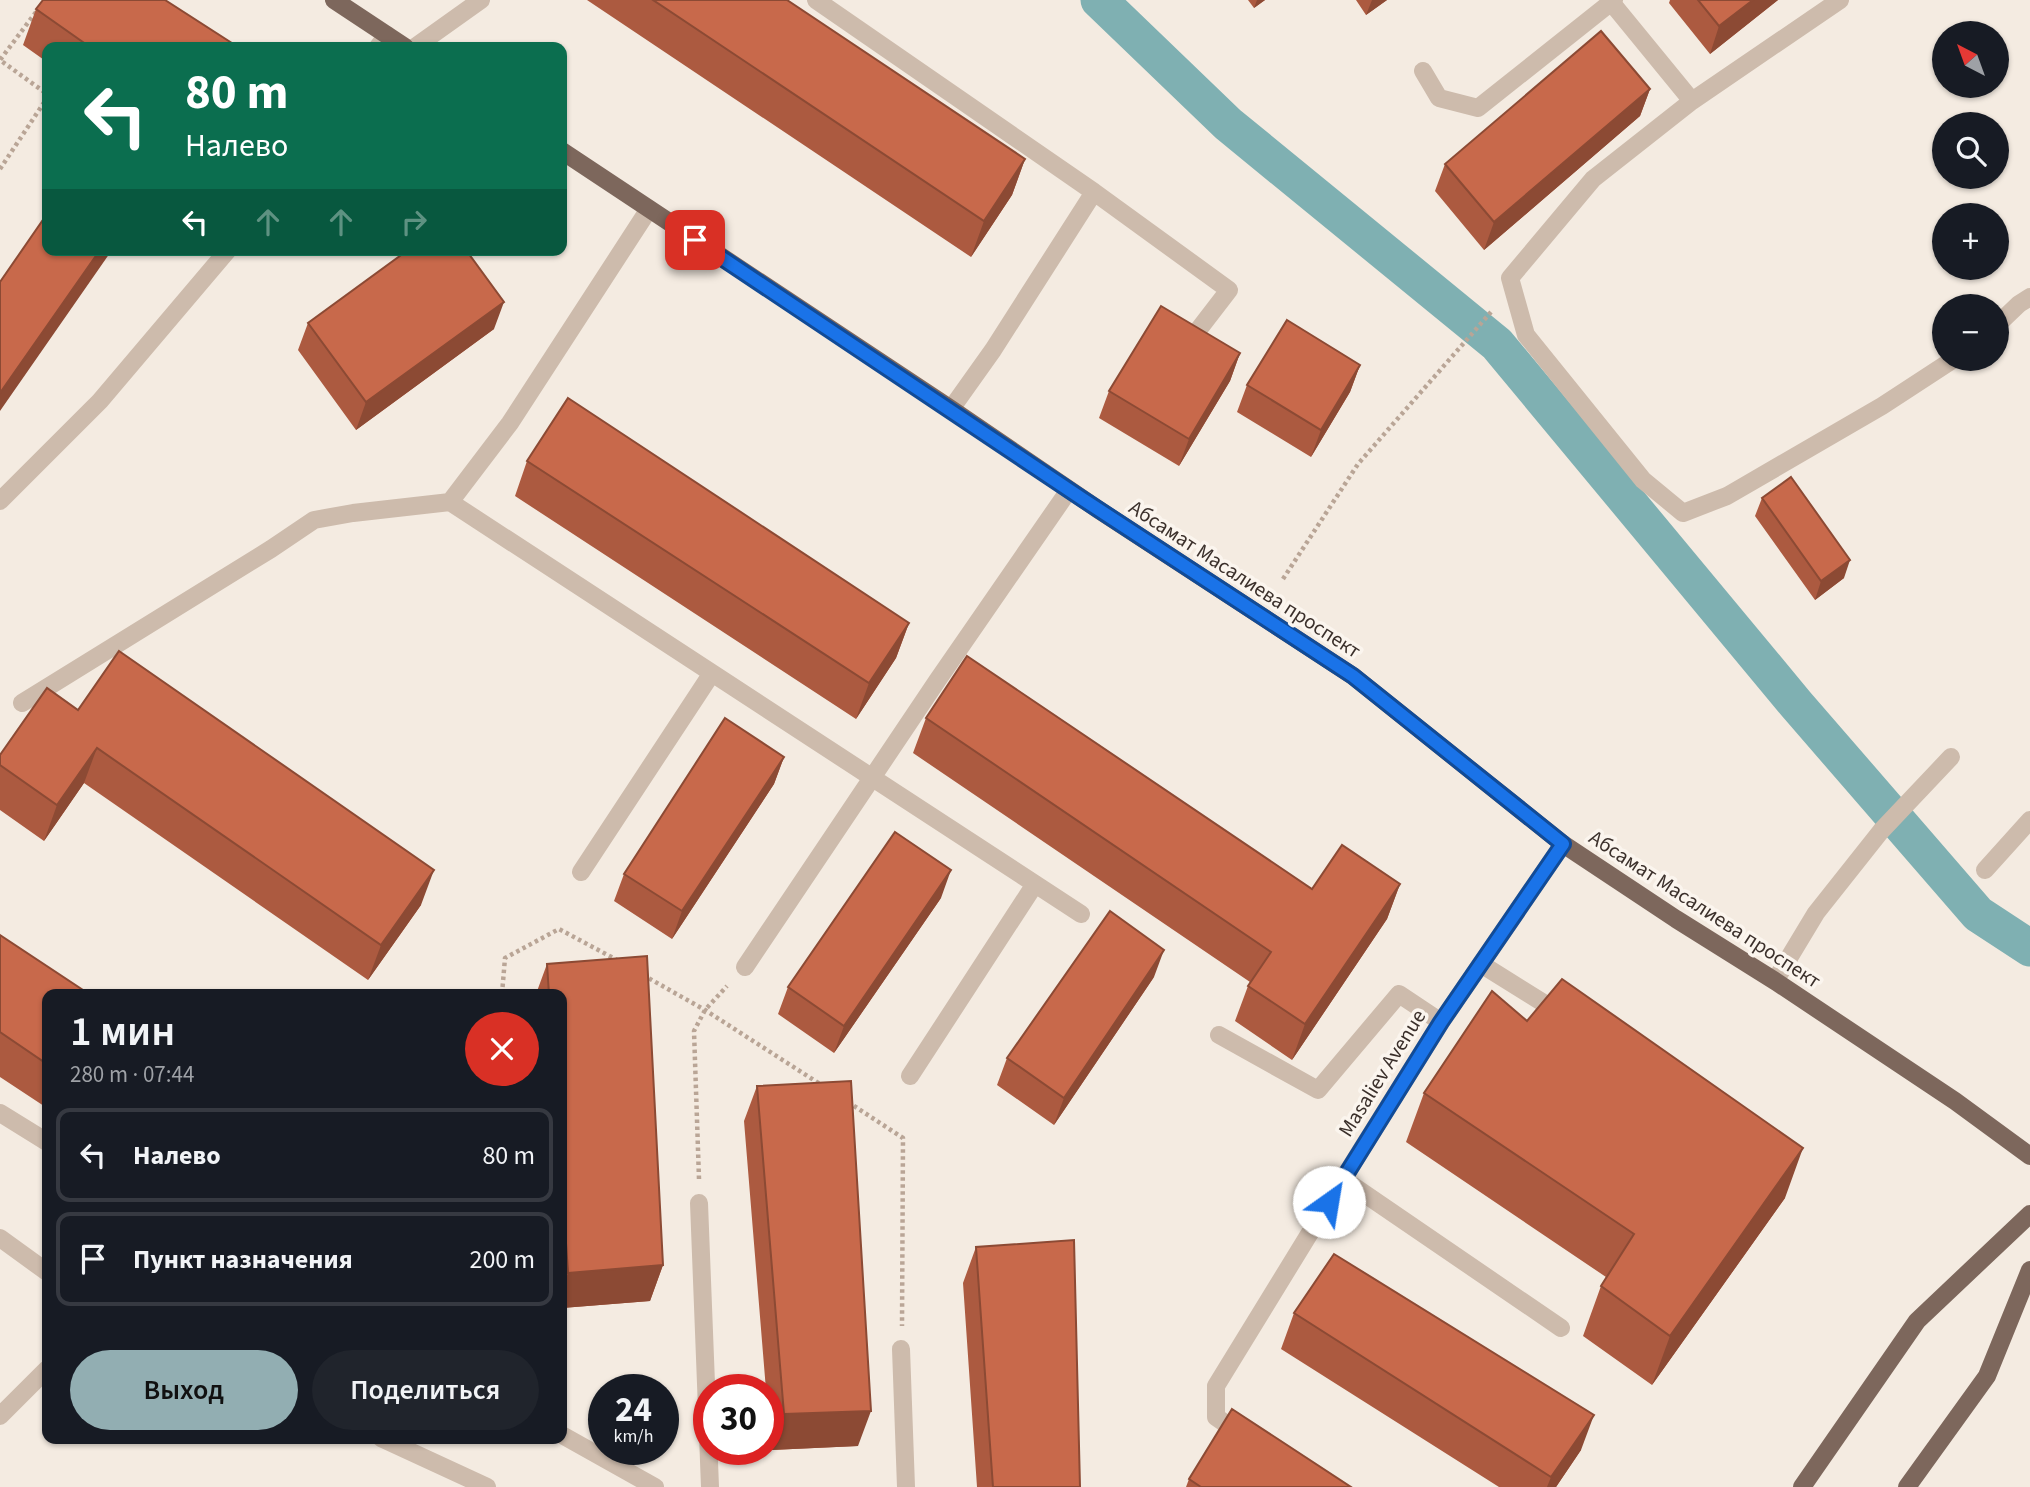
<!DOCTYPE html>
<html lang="ru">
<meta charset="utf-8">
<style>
body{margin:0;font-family:"Source Sans 3",sans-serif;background:#20242c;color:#f1f3f6;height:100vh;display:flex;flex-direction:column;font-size:26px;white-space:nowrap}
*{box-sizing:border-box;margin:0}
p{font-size:23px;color:#9ea1a6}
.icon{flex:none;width:38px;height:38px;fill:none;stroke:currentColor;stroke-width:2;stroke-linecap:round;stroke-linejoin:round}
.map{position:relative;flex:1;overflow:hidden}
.side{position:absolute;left:42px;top:989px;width:525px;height:455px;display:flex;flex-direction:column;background:#171b24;border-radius:14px;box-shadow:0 2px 5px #0004}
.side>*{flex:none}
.hud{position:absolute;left:42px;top:42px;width:525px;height:214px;border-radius:14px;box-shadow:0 2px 5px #0004;background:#0b6e4f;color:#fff;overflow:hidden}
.needle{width:46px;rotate:319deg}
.controls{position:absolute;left:1932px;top:21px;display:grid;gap:14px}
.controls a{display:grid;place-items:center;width:77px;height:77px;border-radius:50%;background:#171b24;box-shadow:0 2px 5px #0004;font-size:35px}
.speed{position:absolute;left:588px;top:1374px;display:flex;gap:14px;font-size:35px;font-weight:700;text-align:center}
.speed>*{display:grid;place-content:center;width:91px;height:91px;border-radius:50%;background:#171b24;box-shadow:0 2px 5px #0004;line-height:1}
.speed small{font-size:18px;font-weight:400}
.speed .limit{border:10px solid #d22;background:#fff;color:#111}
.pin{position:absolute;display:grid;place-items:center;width:60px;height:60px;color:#fff;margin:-30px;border-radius:14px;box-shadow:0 4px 10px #0006}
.me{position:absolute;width:77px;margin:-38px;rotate:32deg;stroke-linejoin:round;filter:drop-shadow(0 0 5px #0008)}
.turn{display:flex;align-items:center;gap:24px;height:147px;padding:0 28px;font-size:32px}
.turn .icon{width:91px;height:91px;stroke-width:2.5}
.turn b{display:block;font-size:49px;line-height:60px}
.lanes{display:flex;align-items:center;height:66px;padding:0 28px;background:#0003;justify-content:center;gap:35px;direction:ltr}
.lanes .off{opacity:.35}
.round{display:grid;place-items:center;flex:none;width:74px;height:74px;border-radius:37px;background:#20242c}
.overview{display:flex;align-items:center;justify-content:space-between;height:119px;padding:0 28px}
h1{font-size:42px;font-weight:600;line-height:52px}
.cta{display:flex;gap:14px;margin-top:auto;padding:14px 28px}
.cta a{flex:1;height:80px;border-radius:42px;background:#92aeb2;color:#111;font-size:28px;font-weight:600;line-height:80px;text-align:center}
.cta a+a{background:#20242c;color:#f1f3f6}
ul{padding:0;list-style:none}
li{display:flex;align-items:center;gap:21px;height:94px;margin:0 14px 10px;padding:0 14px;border:4px solid #363941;border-radius:14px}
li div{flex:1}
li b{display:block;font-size:26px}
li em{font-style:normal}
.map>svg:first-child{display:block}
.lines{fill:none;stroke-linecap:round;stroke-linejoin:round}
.canal{stroke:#7fb0b2;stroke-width:37}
.path{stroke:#b9a596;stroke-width:4.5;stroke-dasharray:3.5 3.5;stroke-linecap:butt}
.service{stroke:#cdbbac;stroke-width:18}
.minor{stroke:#cdbbac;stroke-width:18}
.primary{stroke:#7d675c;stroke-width:18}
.wall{fill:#ac5a40}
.shaded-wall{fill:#8c4a34}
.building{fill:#c8694b;stroke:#8c4a34;stroke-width:2}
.route-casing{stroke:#114b97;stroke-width:18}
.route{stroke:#1a73e8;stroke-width:12}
.labels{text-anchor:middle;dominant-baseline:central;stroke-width:7;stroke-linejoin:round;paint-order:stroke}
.street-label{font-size:21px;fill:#3b302b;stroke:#fbf5ee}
</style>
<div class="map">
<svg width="2030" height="1487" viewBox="0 0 2030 1487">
<rect width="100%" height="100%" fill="#f4ebe1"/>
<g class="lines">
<path class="canal" d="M1099 0 1228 124 1497 344 1796 704 1978 914 2030 948"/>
<path class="path" d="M36 12 0 60 47 94
M0 169 47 98
M1283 579 1358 464 1491 312
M643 975 705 1010 823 1086
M502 994 505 958 559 929 617 960
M848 1102 903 1138 902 1326
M699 1179 694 1031 705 1010 727 986"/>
<path class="service" d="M816 0 1094 192 1229 290 1189 342
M378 47 387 35
M951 409 993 350 1094 192
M0 501 100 401 228 250
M450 502 510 423 649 209
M22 703 271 549 314 520 353 513 450 502 1081 914
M581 872 712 673
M1481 964 1561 1014
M745 967 937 681 1069 490
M1219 1035 1318 1090 1399 994 1441 1022
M910 1076 1035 884
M0 1113 47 1142
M699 1203 710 1487
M901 1349 906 1487
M562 1435 655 1487"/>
<path class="minor" d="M1611 2 1692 101 1593 179 1510 278 1526 335 1643 480 1683 513 1727 496 1882 406 1954 359
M415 47 481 0
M1423 71 1439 98 1478 108 1614 0
M1692 101 1840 0
M1997 325 2019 304 2030 297
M1985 870 2030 820
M1775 981 1816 913 1881 831 1951 757
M0 1238 47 1272
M1561 1328 1343 1179 1441 1022 1563 844
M0 1416 47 1369
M1242 1435 1216 1417V1386L1343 1179
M381 1438 487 1487"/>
<path class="primary" d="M334 0 405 47
M562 151 951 409 1099 510 1353 676 1563 844 1676 919 1775 981 1955 1101 2030 1156
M1802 1487 1917 1321 2030 1214
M1907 1487 1987 1376 2030 1270"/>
</g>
<path class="wall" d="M587 0H787L1025 159 1012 195 971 257Z
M1248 0H1265L1254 8Z
M1356 0H1387L1366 15Z
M1670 0H1778L1710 54 1669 3Z
M36 9 238 47H47V62L23 45Z
M1650 89 1640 116 1484 250 1435 191 1445 164Z
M308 323 494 329 356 430 298 350Z
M1240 353 1230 381 1179 466 1099 418 1109 391Z
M1360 365 1350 392 1311 457 1237 412 1247 385Z
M527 461 909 623 896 658 856 719 515 496Z
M1762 498 1844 578 1815 600 1755 516Z
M78 710 421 905 368 980 84 783 44 841 0 810V755Z
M926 718 1312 889 1400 884 1387 919 1292 1060 1235 1021 1248 986 1250 982 913 753Z
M784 757 774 784 672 939 614 901 624 874Z
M941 898 834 1053 778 1014 788 987Z
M0 935 47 994V1108L0 1077Z
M647 956 663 1265 650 1301 562 1308V994H536L547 964Z
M1154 977 1054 1125 997 1085 1007 1058Z
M1527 1021 1785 1198 1652 1385 1583 1336 1601 1286 1606 1277 1406 1142 1424 1093Z
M757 1086 858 1446 771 1450 768 1418V1390H766L744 1121Z
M976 1247 1080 1487H977L963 1283Z
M1294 1313 1581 1450 1556 1487H1499L1281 1349Z
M1189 1479 1351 1487H1186Z"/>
<path class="shaded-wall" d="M1257 0H1265L1254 8Z
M1372 0H1387L1366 15Z
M1753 0H1778L1710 54 1719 26Z
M1650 89 1640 116 1484 250 1494 222Z
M1025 159 1012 195 971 257 984 221Z
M100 250H112L0 411V393Z
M504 302 494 329 356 430 366 402Z
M1240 353 1230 381 1179 466 1189 439Z
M1360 365 1350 392 1311 457 1321 430Z
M1850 560 1844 578 1815 600 1821 581Z
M909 623 896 658 856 719 869 683Z
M97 748 84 783 44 841 57 805Z
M784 757 774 784 672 939 682 911Z
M434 870 421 905 368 980 381 945Z
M951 870 941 898 834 1053 844 1026Z
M1400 884 1387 919 1292 1060 1305 1024Z
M1164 950 1154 977 1054 1125 1064 1098Z
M1803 1148 1785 1198 1652 1385 1670 1336Z
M663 1265 650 1301 562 1308V1289L568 1273Z
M871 1411 858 1446 771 1450 784 1414Z
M1594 1415 1581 1450 1556 1487H1547L1551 1477Z"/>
<path class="building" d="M43 0H165L238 47H90L36 9Z
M653 0H787L1025 159 984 221Z
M1698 0H1753L1719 26Z
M1601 31 1650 89 1494 222 1445 164Z
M47 214V250H100L0 393V282Z
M408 250H466L504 302 366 402 308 323Z
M1161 306 1240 353 1189 439 1109 391Z
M1287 320 1360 365 1321 430 1247 385Z
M568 398 909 623 869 683 527 461Z
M1791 477 1850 560 1821 581 1762 498Z
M119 651 434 870 381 945 97 748 57 805 0 765V755L47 688 78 710Z
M967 656 1312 889 1342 845 1400 884 1305 1024 1248 986 1271 952 926 718Z
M725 718 784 757 682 911 624 874Z
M895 832 951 870 844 1026 788 987Z
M1110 911 1164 950 1064 1098 1007 1058Z
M0 935 89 994H47V1064L0 1032Z
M647 956 663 1265 568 1273 562 1184V994H549L547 964Z
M1562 979 1803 1148 1670 1336 1601 1286 1634 1234 1424 1093 1492 991 1527 1021Z
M851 1081 871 1411 784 1414 757 1086Z
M1074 1240 1080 1487H993L976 1247Z
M1334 1254 1594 1415 1551 1477 1294 1313Z
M1232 1409 1351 1487H1201L1189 1479Z"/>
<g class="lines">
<defs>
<path id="route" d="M695 240 1084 500 1353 676 1563 844 1441 1022 1329 1202"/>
</defs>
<use href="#route" class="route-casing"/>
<use href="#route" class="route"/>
</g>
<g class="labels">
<g class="street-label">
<text transform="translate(1245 579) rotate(33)">Абсамат Масалиева проспект</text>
<text transform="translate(1705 909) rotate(33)">Абсамат Масалиева проспект</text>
<text transform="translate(1382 1073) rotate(-58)">Masaliev Avenue</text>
</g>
</g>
</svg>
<div class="controls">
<a><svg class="needle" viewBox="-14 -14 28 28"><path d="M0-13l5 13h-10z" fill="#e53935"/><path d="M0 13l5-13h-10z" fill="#9ea1a6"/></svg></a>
<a><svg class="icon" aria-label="search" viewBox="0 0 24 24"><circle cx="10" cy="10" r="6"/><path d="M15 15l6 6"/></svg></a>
<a>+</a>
<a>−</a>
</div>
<div class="speed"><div>24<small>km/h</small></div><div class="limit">30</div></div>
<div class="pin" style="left:695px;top:240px;background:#d93025"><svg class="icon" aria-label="arrive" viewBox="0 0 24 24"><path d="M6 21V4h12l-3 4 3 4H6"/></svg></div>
<svg class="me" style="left:1329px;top:1202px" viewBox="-20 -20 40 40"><circle r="19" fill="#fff"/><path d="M0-13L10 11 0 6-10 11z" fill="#1a73e8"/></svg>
<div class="hud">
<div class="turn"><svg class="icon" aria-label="left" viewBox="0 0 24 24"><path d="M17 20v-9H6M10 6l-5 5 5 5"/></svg><div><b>80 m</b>Налево</div></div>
<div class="lanes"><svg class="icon" aria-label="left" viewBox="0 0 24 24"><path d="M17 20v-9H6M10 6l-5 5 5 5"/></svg><svg class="icon off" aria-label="ahead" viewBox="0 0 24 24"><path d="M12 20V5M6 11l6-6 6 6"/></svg><svg class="icon off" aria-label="ahead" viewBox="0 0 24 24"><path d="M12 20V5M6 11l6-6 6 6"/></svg><svg class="icon off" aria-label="right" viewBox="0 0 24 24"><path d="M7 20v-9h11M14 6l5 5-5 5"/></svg></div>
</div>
<section class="side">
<div class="overview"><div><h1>1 мин</h1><p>280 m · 07:44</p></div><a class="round" style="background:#d93025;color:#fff"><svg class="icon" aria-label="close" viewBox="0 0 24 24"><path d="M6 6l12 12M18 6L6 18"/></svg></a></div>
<ul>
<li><svg class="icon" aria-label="left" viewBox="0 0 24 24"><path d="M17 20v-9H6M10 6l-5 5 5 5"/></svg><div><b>Налево</b></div><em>80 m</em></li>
<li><svg class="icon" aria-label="arrive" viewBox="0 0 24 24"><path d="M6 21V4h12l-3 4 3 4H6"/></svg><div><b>Пункт назначения</b></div><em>200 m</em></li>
</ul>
<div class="cta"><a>Выход</a><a>Поделиться</a></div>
</section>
</div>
